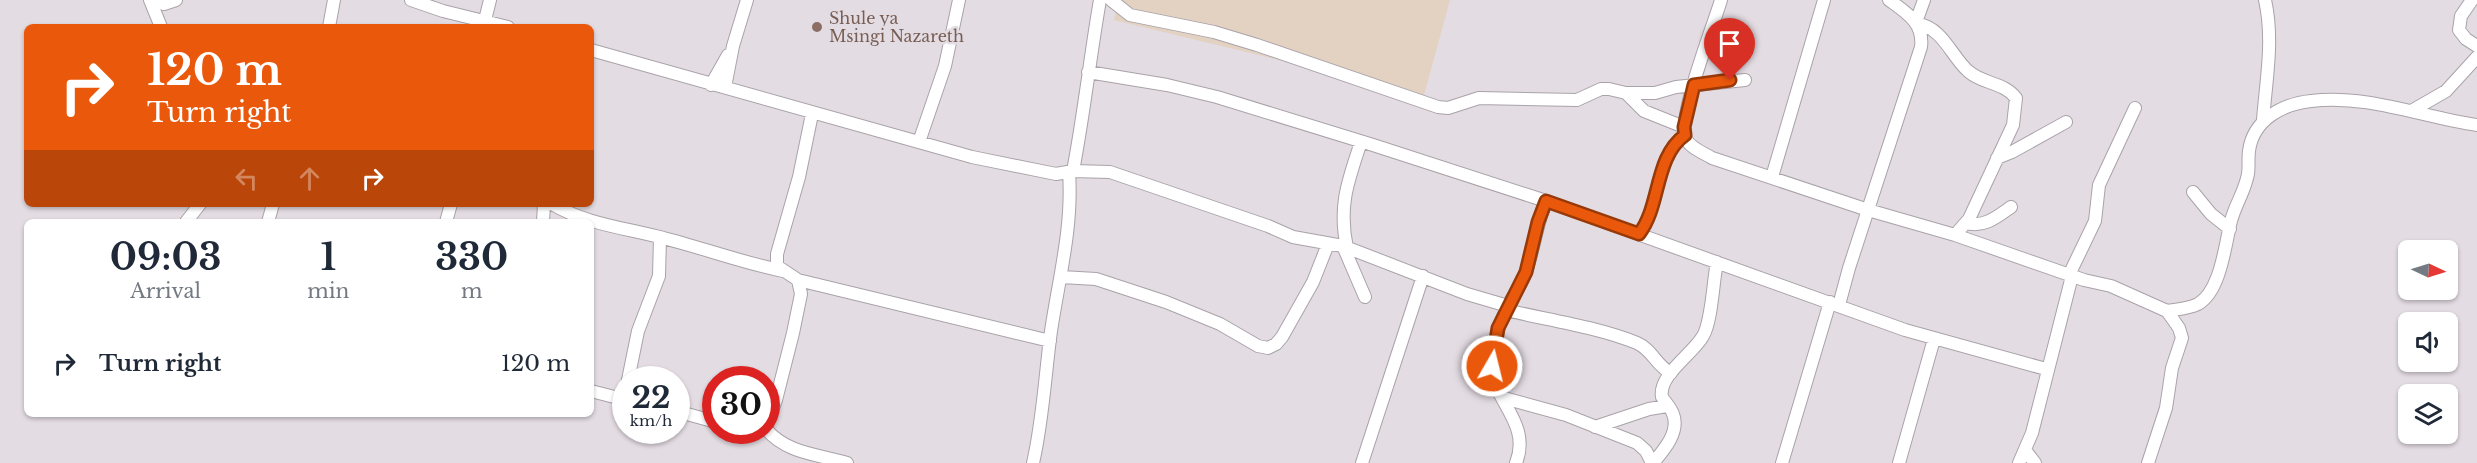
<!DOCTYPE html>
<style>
body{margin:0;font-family:"Libre Baskerville",serif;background:#f2f2f3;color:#1f2937;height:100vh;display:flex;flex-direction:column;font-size:22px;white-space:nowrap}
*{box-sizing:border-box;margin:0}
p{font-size:20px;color:#747a83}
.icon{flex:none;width:33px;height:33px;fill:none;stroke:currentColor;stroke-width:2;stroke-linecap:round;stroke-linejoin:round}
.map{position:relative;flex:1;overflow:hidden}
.drawer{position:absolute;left:24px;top:219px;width:570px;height:198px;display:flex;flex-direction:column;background:#fff;border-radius:9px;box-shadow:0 2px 4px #0004}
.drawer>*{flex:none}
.hud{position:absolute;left:24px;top:24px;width:570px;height:183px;border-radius:9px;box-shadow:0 2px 4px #0004;background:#ea580c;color:#fff;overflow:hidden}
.needle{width:39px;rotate:94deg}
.controls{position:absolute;left:2398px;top:240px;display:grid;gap:12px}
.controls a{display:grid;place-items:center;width:60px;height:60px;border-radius:9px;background:#fff;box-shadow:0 2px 4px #0004;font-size:30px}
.speed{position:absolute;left:612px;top:366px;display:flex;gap:12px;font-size:30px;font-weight:700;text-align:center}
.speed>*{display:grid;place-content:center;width:78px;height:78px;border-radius:50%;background:#fff;box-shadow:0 2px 4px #0004;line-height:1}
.speed small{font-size:15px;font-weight:400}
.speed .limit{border:9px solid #d22;background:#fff;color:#111}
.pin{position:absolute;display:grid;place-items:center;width:51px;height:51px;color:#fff;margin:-62px -26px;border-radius:50% 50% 50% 0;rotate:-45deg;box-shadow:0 0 6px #0007}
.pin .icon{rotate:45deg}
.me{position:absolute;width:66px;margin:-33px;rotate:8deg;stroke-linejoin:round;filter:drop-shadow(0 0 4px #0008)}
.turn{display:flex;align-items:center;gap:21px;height:126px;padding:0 24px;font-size:27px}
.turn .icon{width:78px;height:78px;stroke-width:2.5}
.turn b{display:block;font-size:42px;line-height:51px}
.lanes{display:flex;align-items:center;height:57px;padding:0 24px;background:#0003;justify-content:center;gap:30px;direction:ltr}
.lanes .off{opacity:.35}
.eta{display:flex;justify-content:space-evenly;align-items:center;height:102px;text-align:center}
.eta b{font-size:36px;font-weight:700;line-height:42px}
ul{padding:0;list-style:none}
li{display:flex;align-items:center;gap:18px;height:84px;padding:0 24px}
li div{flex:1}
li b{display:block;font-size:22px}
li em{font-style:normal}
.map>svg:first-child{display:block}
.commercial{fill:#e3d2c1}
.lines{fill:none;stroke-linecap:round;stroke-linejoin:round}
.minor-casing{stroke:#a9a3a9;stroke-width:14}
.minor{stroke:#fff;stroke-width:12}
.route-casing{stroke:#983908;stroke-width:15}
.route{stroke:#ea580c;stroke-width:10}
.education-dot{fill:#8d6e63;stroke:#e3dce3;stroke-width:2}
.labels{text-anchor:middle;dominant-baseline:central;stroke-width:5;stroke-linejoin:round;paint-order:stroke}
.education-label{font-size:16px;fill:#785e54;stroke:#e3dce3;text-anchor:start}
</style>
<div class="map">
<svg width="2477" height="463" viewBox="0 0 2477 463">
<rect width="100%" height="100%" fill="#e3dce3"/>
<path class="commercial" d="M1119 0H1450L1424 95 1114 20Z"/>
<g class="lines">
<defs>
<path id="minor" d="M150 0 161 27
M153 0 164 4 176 0
M411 0 443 11 508 27
M1111 0 1130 15 1214 32 1257 45 1438 107 1448 108 1479 98 1577 100 1601 89H1609L1626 93 1644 111 1684 127
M1721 0C1714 24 1676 120 1686 139 1690 148 1704 153 1712 158L1868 210 1955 235 2084 280 2111 286 2167 311 2179 328 2182 338 2172 368 2166 408 2148 463
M2472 0 2461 16 2459 30 2466 39 2477 46
M485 20 490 0
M1916 22 1924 0
M1918 24C1943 28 1951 56 1968 71 1982 84 2004 82 2016 98L2013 125 1969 219 1955 235
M329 27 334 0
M591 50 972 157 1056 174 1073 171C1084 114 1090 57 1100 0
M1088 72 1167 85 1217 97 1373 145 1546 201 1905 330 2046 369
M711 85 728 55
M725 87 733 46 747 0
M1626 93H1655L1676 87 1745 80
M2413 110 2446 91 2477 57
M2263 120C2266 80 2274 40 2265 0
M919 142 945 66 959 0
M1997 158 2012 152 2066 122
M1073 171 1110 172 1268 226 1293 237 1343 246 1467 294 1508 306
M1772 177 1824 0
M2193 192 2211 214 2230 229
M552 204C588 225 627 228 667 239 706 249 744 263 783 271
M186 222 200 204
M268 222 273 204
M446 222 451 204
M543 222 544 204
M1966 223C1984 228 1997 217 2011 207
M1639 234C1661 206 1654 157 1685 135
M1343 246 1365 297
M1347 248C1338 206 1348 181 1361 142
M2069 275 2095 221 2099 185 2135 108
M1061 277 1096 279 1166 302 1220 324 1258 346 1268 348 1276 344 1282 337 1313 282 1328 244
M798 280 1050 341
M1839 305 1849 268 1921 47C1924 23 1907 13 1889 0
M1506 310C1548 320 1598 327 1637 343 1653 350 1656 366 1671 373
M2167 311C2177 309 2188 309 2198 304 2221 291 2225 244 2231 221 2235 205 2245 191 2248 174 2249 167 2248 159 2249 151 2253 120 2282 104 2311 101 2367 94 2422 117 2477 125
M628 380 638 331 659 276 660 237
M591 391 626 400
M1504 398 1566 415 1637 443 1646 451 1652 463
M676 411 716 422
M766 427 776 400 793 333 801 294 798 280 777 266V254L799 177 812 114
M1595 427 1649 409 1667 406
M766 429C787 454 818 454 847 463
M744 430H764
M2025 450 2035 463
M1033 463C1043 420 1045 375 1051 331 1059 278 1073 226 1069 172
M1362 463 1423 276
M1516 463C1532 422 1491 400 1492 365 1493 342 1500 320 1511 300 1517 290 1523 282 1526 272 1534 248 1537 224 1546 201
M1653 463C1664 450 1680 432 1673 414 1671 408 1665 402 1662 397 1658 375 1693 354 1703 336 1712 321 1713 281 1717 262
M1782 463 1830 302
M1899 463 1934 339
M2019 463 2032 433 2072 276"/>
</defs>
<use href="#minor" class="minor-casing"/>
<use href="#minor" class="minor"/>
</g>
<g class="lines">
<defs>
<path id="route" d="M1492 366 1498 328 1526 272 1538 222 1546 201 1639 234C1661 206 1654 157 1685 135L1684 127 1694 85 1730 80"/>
</defs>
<use href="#route" class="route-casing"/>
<use href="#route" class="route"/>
</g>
<circle class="education-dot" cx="817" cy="27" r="6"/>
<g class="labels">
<g class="education-label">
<text x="829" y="18">Shule ya<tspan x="829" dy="18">Msingi Nazareth</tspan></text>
</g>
</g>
</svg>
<div class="controls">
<a><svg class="needle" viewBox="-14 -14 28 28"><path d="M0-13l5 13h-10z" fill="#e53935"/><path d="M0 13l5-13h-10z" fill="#747a83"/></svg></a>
<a><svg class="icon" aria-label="sound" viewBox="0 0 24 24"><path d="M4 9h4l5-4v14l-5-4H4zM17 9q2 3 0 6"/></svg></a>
<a><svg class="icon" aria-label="layers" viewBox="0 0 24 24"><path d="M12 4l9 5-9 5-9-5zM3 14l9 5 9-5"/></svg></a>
</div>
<div class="speed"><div>22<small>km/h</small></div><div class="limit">30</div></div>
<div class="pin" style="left:1730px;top:80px;background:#d93025"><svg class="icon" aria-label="arrive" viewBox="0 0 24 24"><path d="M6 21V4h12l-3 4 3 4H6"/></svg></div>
<svg class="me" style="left:1492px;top:366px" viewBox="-20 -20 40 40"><circle r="17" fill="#ea580c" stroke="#fff" stroke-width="3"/><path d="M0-11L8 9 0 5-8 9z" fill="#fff"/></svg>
<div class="hud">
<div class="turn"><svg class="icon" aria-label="right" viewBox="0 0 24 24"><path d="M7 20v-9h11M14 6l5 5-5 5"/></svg><div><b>120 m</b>Turn right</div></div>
<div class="lanes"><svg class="icon off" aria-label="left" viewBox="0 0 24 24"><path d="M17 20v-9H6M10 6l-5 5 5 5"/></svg><svg class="icon off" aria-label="ahead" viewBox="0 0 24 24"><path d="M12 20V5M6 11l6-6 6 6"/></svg><svg class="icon" aria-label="right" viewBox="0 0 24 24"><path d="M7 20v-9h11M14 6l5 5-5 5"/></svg></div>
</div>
<section class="drawer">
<div class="eta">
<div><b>09:03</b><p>Arrival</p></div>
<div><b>1</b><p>min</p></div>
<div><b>330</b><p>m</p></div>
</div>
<ul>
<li><svg class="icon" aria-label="right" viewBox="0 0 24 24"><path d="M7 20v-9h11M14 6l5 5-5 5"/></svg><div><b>Turn right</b></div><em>120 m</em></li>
</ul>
</section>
</div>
